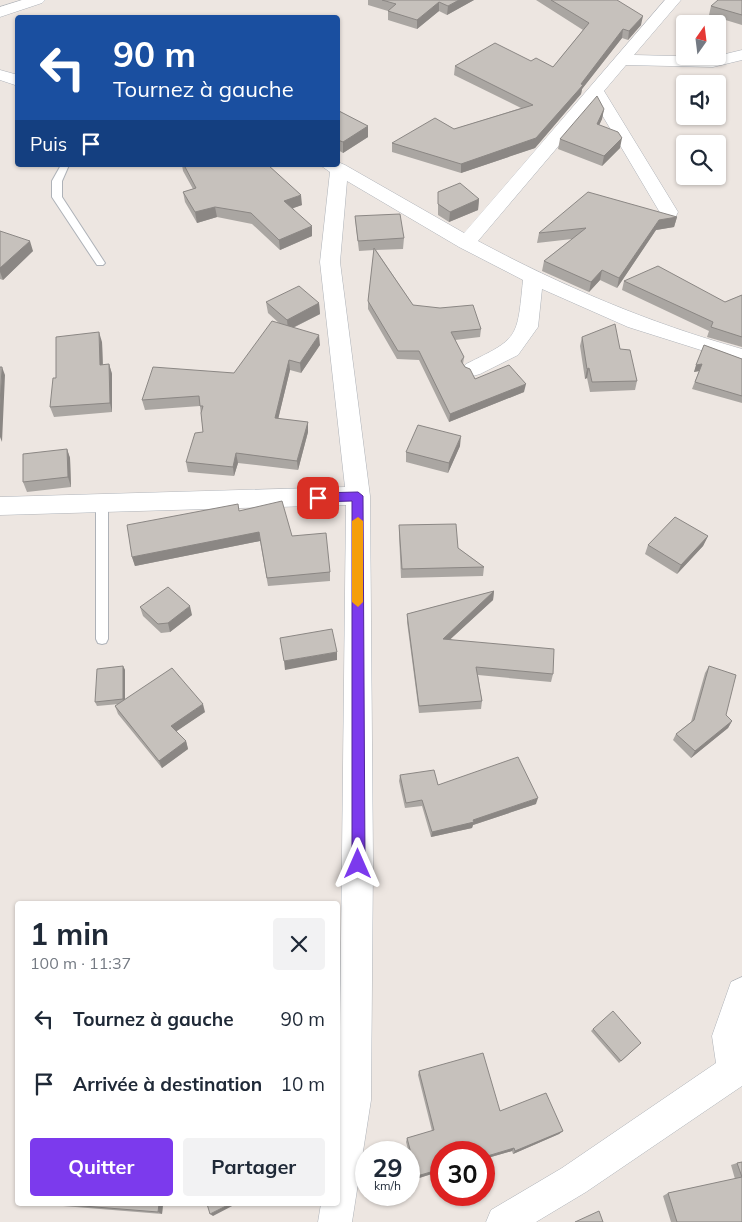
<!DOCTYPE html>
<html lang="fr">
<meta charset="utf-8">
<style>
body{margin:0;font-family:Mulish,sans-serif;background:#f2f2f3;color:#1f2937;height:100vh;display:flex;flex-direction:column;font-size:19px;white-space:nowrap}
*{box-sizing:border-box;margin:0}
p{font-size:16px;color:#747a83}
.icon{flex:none;width:28px;height:28px;fill:none;stroke:currentColor;stroke-width:2;stroke-linecap:round;stroke-linejoin:round}
.map{position:relative;flex:1;overflow:hidden}
.drawer{position:absolute;left:15px;top:901px;width:325px;height:305px;display:flex;flex-direction:column;background:#fff;border-radius:5px;box-shadow:0 1px 4px #0004}
.drawer>*{flex:none}
.banner{position:absolute;left:15px;top:15px;width:325px;height:152px;border-radius:5px;box-shadow:0 1px 4px #0004;background:#1a4fa0;color:#fff;overflow:hidden}
.needle{width:32px;rotate:14deg}
.controls{position:absolute;left:676px;top:15px;display:grid;gap:10px}
.controls a{display:grid;place-items:center;width:50px;height:50px;border-radius:5px;background:#fff;box-shadow:0 1px 4px #0004;font-size:25px}
.speed{position:absolute;left:355px;top:1141px;display:flex;gap:10px;font-size:25px;font-weight:700;text-align:center}
.speed>*{display:grid;place-content:center;width:65px;height:65px;border-radius:50%;background:#fff;box-shadow:0 1px 4px #0004;line-height:1}
.speed small{font-size:12px;font-weight:400}
.speed .limit{border:8px solid #d22;background:#fff;color:#111}
.pin{position:absolute;display:grid;place-items:center;width:42px;height:42px;color:#fff;margin:-21px;border-radius:10px;box-shadow:0 2px 8px #0006}
.me{position:absolute;width:55px;margin:-28px;rotate:0deg;stroke-linejoin:round;filter:drop-shadow(0 0 4px #0008)}
.turn{display:flex;align-items:center;gap:18px;height:105px;padding:0 15px;font-size:22px}
.turn .icon{width:65px;height:65px;stroke-width:2.5}
.turn b{display:block;font-size:35px;line-height:42px}
.then{display:flex;align-items:center;height:48px;padding:0 15px;background:#0003;gap:10px;font-size:19px}
.round{display:grid;place-items:center;flex:none;width:52px;height:52px;border-radius:5px;background:#f2f2f3}
.headline{display:flex;align-items:center;justify-content:space-between;height:85px;padding:0 15px}
h1{font-size:30px;font-weight:700;line-height:38px}
.cta{display:flex;gap:10px;margin-top:auto;padding:10px 15px}
.cta a{flex:1;height:58px;border-radius:5px;background:#7c3aed;color:#fff;font-size:20px;font-weight:700;line-height:58px;text-align:center}
.cta a+a{background:#f2f2f3;color:#1f2937}
ul{padding:0;list-style:none}
li{display:flex;align-items:center;gap:15px;height:65px;padding:0 15px}
li div{flex:1}
li b{display:block;font-size:19px}
li em{font-style:normal}
.map>svg:first-child{display:block}
.lines{fill:none;stroke-linecap:round;stroke-linejoin:round}
.service-casing{stroke:#aeb2b8;stroke-width:2}
.minor-casing{stroke:#aeb2b8;stroke-width:1}
.service{fill:#fff;fill-rule:evenodd}
.minor{fill:#fff;fill-rule:evenodd}
.wall{fill:#aaa6a2}
.shaded-wall{fill:#8b8784}
.building{fill:#c6c1bc;stroke:#8b8784}
.route{fill:#7c3aed;stroke:#51269a}
.slow{fill:#f59e0b}
</style>
<div class="map">
<svg width="742" height="1222" viewBox="0 0 742 1222">
<rect width="100%" height="100%" fill="#ede6e1"/>
<g class="lines">
<defs>
<path id="service" d="M61 165H69L62 181V197L105 263 103 265H97L52 197V181Z
M102 499 108 503V639L106 643 102 644 98 643 96 639V503Z"/>
<path id="minor" d="M22 0H45L42 3 0 17V7Z
M665 0H681L634 55 713 57 742 50V60L713 67 626 65 604 91 678 212 676 216H662L595 103 478 241C562 286 649 323 742 349V363L628 327 542 289 538 327 518 355 480 374 473 376 466 374 462 369 466 364C519 338 517 339 523 280L459 247 347 181 340 262 370 496 373 863 371 1100 352 1222H318L321 1204H338L346 505 0 515V497L345 487 320 262 330 172 320 165H338V162L345 165 464 233Z
M0 70 18 75V86L0 80Z
M742 977V1086L586 1192 536 1222H486L491 1210 562 1168 716 1063 712 1036 731 982Z"/>
</defs>
<use href="#service" class="service-casing"/>
<use href="#minor" class="minor-casing"/>
<use href="#service" class="service"/>
<use href="#minor" class="minor"/>
</g>
<path class="wall" d="M368 0H474L447 15 439 11 417 29 388 20V11L368 5Z
M536 0H617L641 25 628 40 622 38 582 89 581 94 535 148 461 173 392 152V143L454 129 521 108 454 75 455 66 531 61 553 67 583 30Z
M742 0V25L709 15 711 6Z
M604 109 602 119 599 125 620 148 602 166 558 149 560 139Z
M338 112 368 126V137L343 153 338 150Z
M182 165H268L302 205 293 208 312 236 280 250 252 224 217 217 197 223 185 202 183 192 193 189 183 171Z
M438 192 479 199 478 210 449 222 438 215Z
M355 216 404 238 403 249 376 250 413 305 481 329 480 337 455 340 464 357 463 364 475 379 524 392 449 422 419 360 397 359 368 309V301L374 250 359 251 356 227Z
M677 217 674 227 656 230 617 288 600 280 589 292 542 271 544 261 572 239 537 243 539 233Z
M0 231 33 251 3 280 0 279Z
M624 281 725 302 742 295V347L707 337 709 331 622 290Z
M266 302 319 303 320 314 293 328 320 345 301 373 290 370 278 419 308 422V432L298 470 238 463 234 476 188 472 186 462 203 432 200 406 145 410 142 400 234 373 280 324 268 313Z
M582 337 620 349 637 381 635 390 590 392 587 378 585 379 580 346Z
M102 342 103 365 109 364 112 374V412L54 417 50 407 56 378Z
M704 345 742 359V403L692 389 699 371 694 372Z
M460 446 448 473 406 462V452Z
M67 449 70 458 71 487 27 492 23 482Z
M239 511 292 536 330 572V581L268 586 260 541 135 566 132 557Z
M399 525 458 548 484 567 483 576 401 578 399 535Z
M708 536 703 546 677 574 645 554 648 545Z
M494 591 493 600 450 639 553 674 551 682 478 675 482 701 481 709 419 713 407 622V614Z
M140 607 192 615 170 632 161 633 143 616Z
M123 666 125 670V700L205 712 176 731 186 741 188 749 162 768 118 714 115 706 119 704 97 706 95 702Z
M709 666 726 715 732 721 728 728 691 758 673 740 676 734 691 722 705 673Z
M400 775 438 785 536 804 473 825 472 828 431 837 422 806 405 808 399 781Z
M593 1029 641 1043 619 1063 591 1031Z
M419 1071 500 1111 563 1131 559 1134 513 1154 512 1151 484 1159V1152H441V1171L416 1179 406 1142 407 1138 432 1131 418 1075Z
M742 1162V1222H671L663 1196 668 1193 735 1179 731 1165 737 1163Z
M58 1204H163L162 1214 63 1206Z"/>
<path class="shaded-wall" d="M459 0H474L447 15 448 6Z
M439 2V11L417 29V20Z
M643 16 641 25 628 40 629 31Z
M623 29 622 38 582 89 581 94 535 148 461 173V164L581 84Z
M604 109 602 119 595 134 597 124Z
M368 126V137L343 153V142Z
M622 138 620 148 602 166 604 156Z
M301 195 302 205 285 211 284 201Z
M479 199 478 210 449 222 450 212Z
M215 207 217 217 197 223 195 212Z
M677 217 674 227 656 230 617 288 619 278 659 220Z
M312 226V236L280 250 279 240Z
M30 241 33 251 3 280 0 272V268Z
M602 270 600 280 589 292 591 282Z
M319 303 320 314 288 330 287 320Z
M99 332 102 342 103 375 100 365Z
M319 335 320 345 301 373 300 363Z
M289 360 290 370 276 428 275 418Z
M109 364 112 374V412L110 403Z
M702 364 699 371 694 372 696 365Z
M2 367 5 375 2 442 0 437V405Z
M589 368 587 378 585 379 587 369Z
M526 384 524 392 449 422 450 414Z
M308 422V432L298 470 297 461Z
M461 436 460 446 448 473 449 463Z
M67 449 70 458 71 487 68 477Z
M236 453 238 463 234 476 233 467Z
M259 532 260 541 135 566 132 557Z
M708 536 703 546 677 574 681 565Z
M494 591 493 600 442 647 443 639Z
M190 606 192 615 170 632 168 623Z
M337 652V660L285 670 284 661Z
M123 666 125 670V703L123 699Z
M203 704 205 712 174 733 171 726Z
M732 721 728 728 691 758 695 751Z
M186 741 188 749 162 768 159 761Z
M538 798 536 804 473 825 472 828 431 837 432 832 473 820Z
M563 1131 559 1134 513 1154 515 1151Z
M514 1148 512 1151 484 1159V1157Z
M441 1169V1171L416 1179 417 1176Z
M159 1204H163L162 1214 158 1212Z
M230 1204H236L213 1216 210 1214Z"/>
<path class="building" d="M382 0H459L448 6 439 2 417 20 388 11 396 4Z
M551 0H617L643 16 629 31 623 29 581 84 583 85 536 138 461 164 392 143 435 118 454 129 533 105 455 66 495 43 531 61 536 58 553 67 589 23Z
M718 0H742V15L711 6Z
M597 96 604 109 597 124 618 132 622 138 604 156 560 139Z
M339 111 368 126 343 142 338 140V112Z
M184 165H268L301 195 284 201 312 226 279 240 251 213 215 207 195 212 183 192 196 188Z
M460 183 479 199 450 212 438 204V192Z
M588 192 677 217 659 220 619 278 602 270 591 282 544 261 586 228 539 233Z
M400 214 404 238 358 241 355 216Z
M0 231 30 241 0 268Z
M374 248 413 305 440 308 473 305 481 329 451 332 464 357 461 361 465 367 470 369 475 379 509 365 526 384 450 414 419 351H398L368 301Z
M658 266 725 302 742 295V337L711 327 713 322 624 281Z
M299 286 319 303 287 320 266 302Z
M272 321 319 335 300 363 289 360 275 418 308 422 297 461 236 453 233 467 186 462 195 433 203 432 201 413 203 406H200L199 396 142 400 153 367 234 373Z
M615 324 620 349 630 350 637 381 592 382 589 368 587 369 582 337Z
M99 332 100 365 109 364 110 403 50 407 53 378H56V337Z
M704 345 742 359V396L695 382 702 364 696 365Z
M0 367H2L0 405Z
M418 425 461 436 449 463 406 452Z
M67 449 68 477 23 482V454Z
M282 501 292 536 326 533 330 572 267 578 259 532 132 557 127 525 238 504 239 511Z
M675 517 708 536 681 565 648 545Z
M456 524 458 548 484 567 402 569 399 525Z
M168 587 190 606 168 623 158 624 140 607Z
M494 591 443 639 554 649 553 674 476 667 482 701 419 706 407 614Z
M332 629 337 652 284 661 280 638Z
M123 666V699L95 702 97 669Z
M709 666 736 675 726 715 732 721 695 751 676 734 694 720Z
M172 668 203 704 171 726 186 741 159 761 115 706Z
M518 757 538 798 473 820 474 822 432 832 422 800 406 803 400 775 434 770 438 785Z
M613 1011 641 1043 621 1061 593 1029Z
M483 1053 500 1111 546 1093 563 1131 515 1151 514 1148 484 1157V1152H441V1169L417 1176 407 1138 434 1130 419 1071Z
M742 1162V1222H677L668 1193 742 1177 737 1163Z
M58 1204H159L158 1212Z
M207 1204H230L210 1214Z
M599 1211 603 1222H575Z"/>
<path class="route" d="M358 492 363 496 365 864 363 868 358 870 354 868 352 864V501L318 502 313 498 318 493Z"/>
<path class="slow" d="M358 517 363 521V602L358 607 352 602V521Z"/>
</svg>
<div class="controls">
<a><svg class="needle" viewBox="-14 -14 28 28"><path d="M0-13l5 13h-10z" fill="#e53935"/><path d="M0 13l5-13h-10z" fill="#747a83"/></svg></a>
<a><svg class="icon" aria-label="sound" viewBox="0 0 24 24"><path d="M4 9h4l5-4v14l-5-4H4zM17 9q2 3 0 6"/></svg></a>
<a><svg class="icon" aria-label="search" viewBox="0 0 24 24"><circle cx="10" cy="10" r="6"/><path d="M15 15l6 6"/></svg></a>
</div>
<div class="speed"><div>29<small>km/h</small></div><div class="limit">30</div></div>
<div class="pin" style="left:318px;top:498px;background:#d93025"><svg class="icon" aria-label="arrive" viewBox="0 0 24 24"><path d="M6 21V4h12l-3 4 3 4H6"/></svg></div>
<svg class="me" style="left:358px;top:864px" viewBox="-20 -20 40 40"><path d="M0-17L14 15 0 8-14 15z" fill="#7c3aed" stroke="#fff" stroke-width="4"/></svg>
<div class="banner">
<div class="turn"><svg class="icon" aria-label="left" viewBox="0 0 24 24"><path d="M17 20v-9H6M10 6l-5 5 5 5"/></svg><div><b>90 m</b>Tournez à gauche</div></div>
<div class="then">Puis<svg class="icon" aria-label="arrive" viewBox="0 0 24 24"><path d="M6 21V4h12l-3 4 3 4H6"/></svg></div>
</div>
<section class="drawer">
<div class="headline"><div><h1>1 min</h1><p>100 m · 11:37</p></div><a class="round"><svg class="icon" aria-label="close" viewBox="0 0 24 24"><path d="M6 6l12 12M18 6L6 18"/></svg></a></div>
<ul>
<li><svg class="icon" aria-label="left" viewBox="0 0 24 24"><path d="M17 20v-9H6M10 6l-5 5 5 5"/></svg><div><b>Tournez à gauche</b></div><em>90 m</em></li>
<li><svg class="icon" aria-label="arrive" viewBox="0 0 24 24"><path d="M6 21V4h12l-3 4 3 4H6"/></svg><div><b>Arrivée à destination</b></div><em>10 m</em></li>
</ul>
<div class="cta"><a>Quitter</a><a>Partager</a></div>
</section>
</div>
